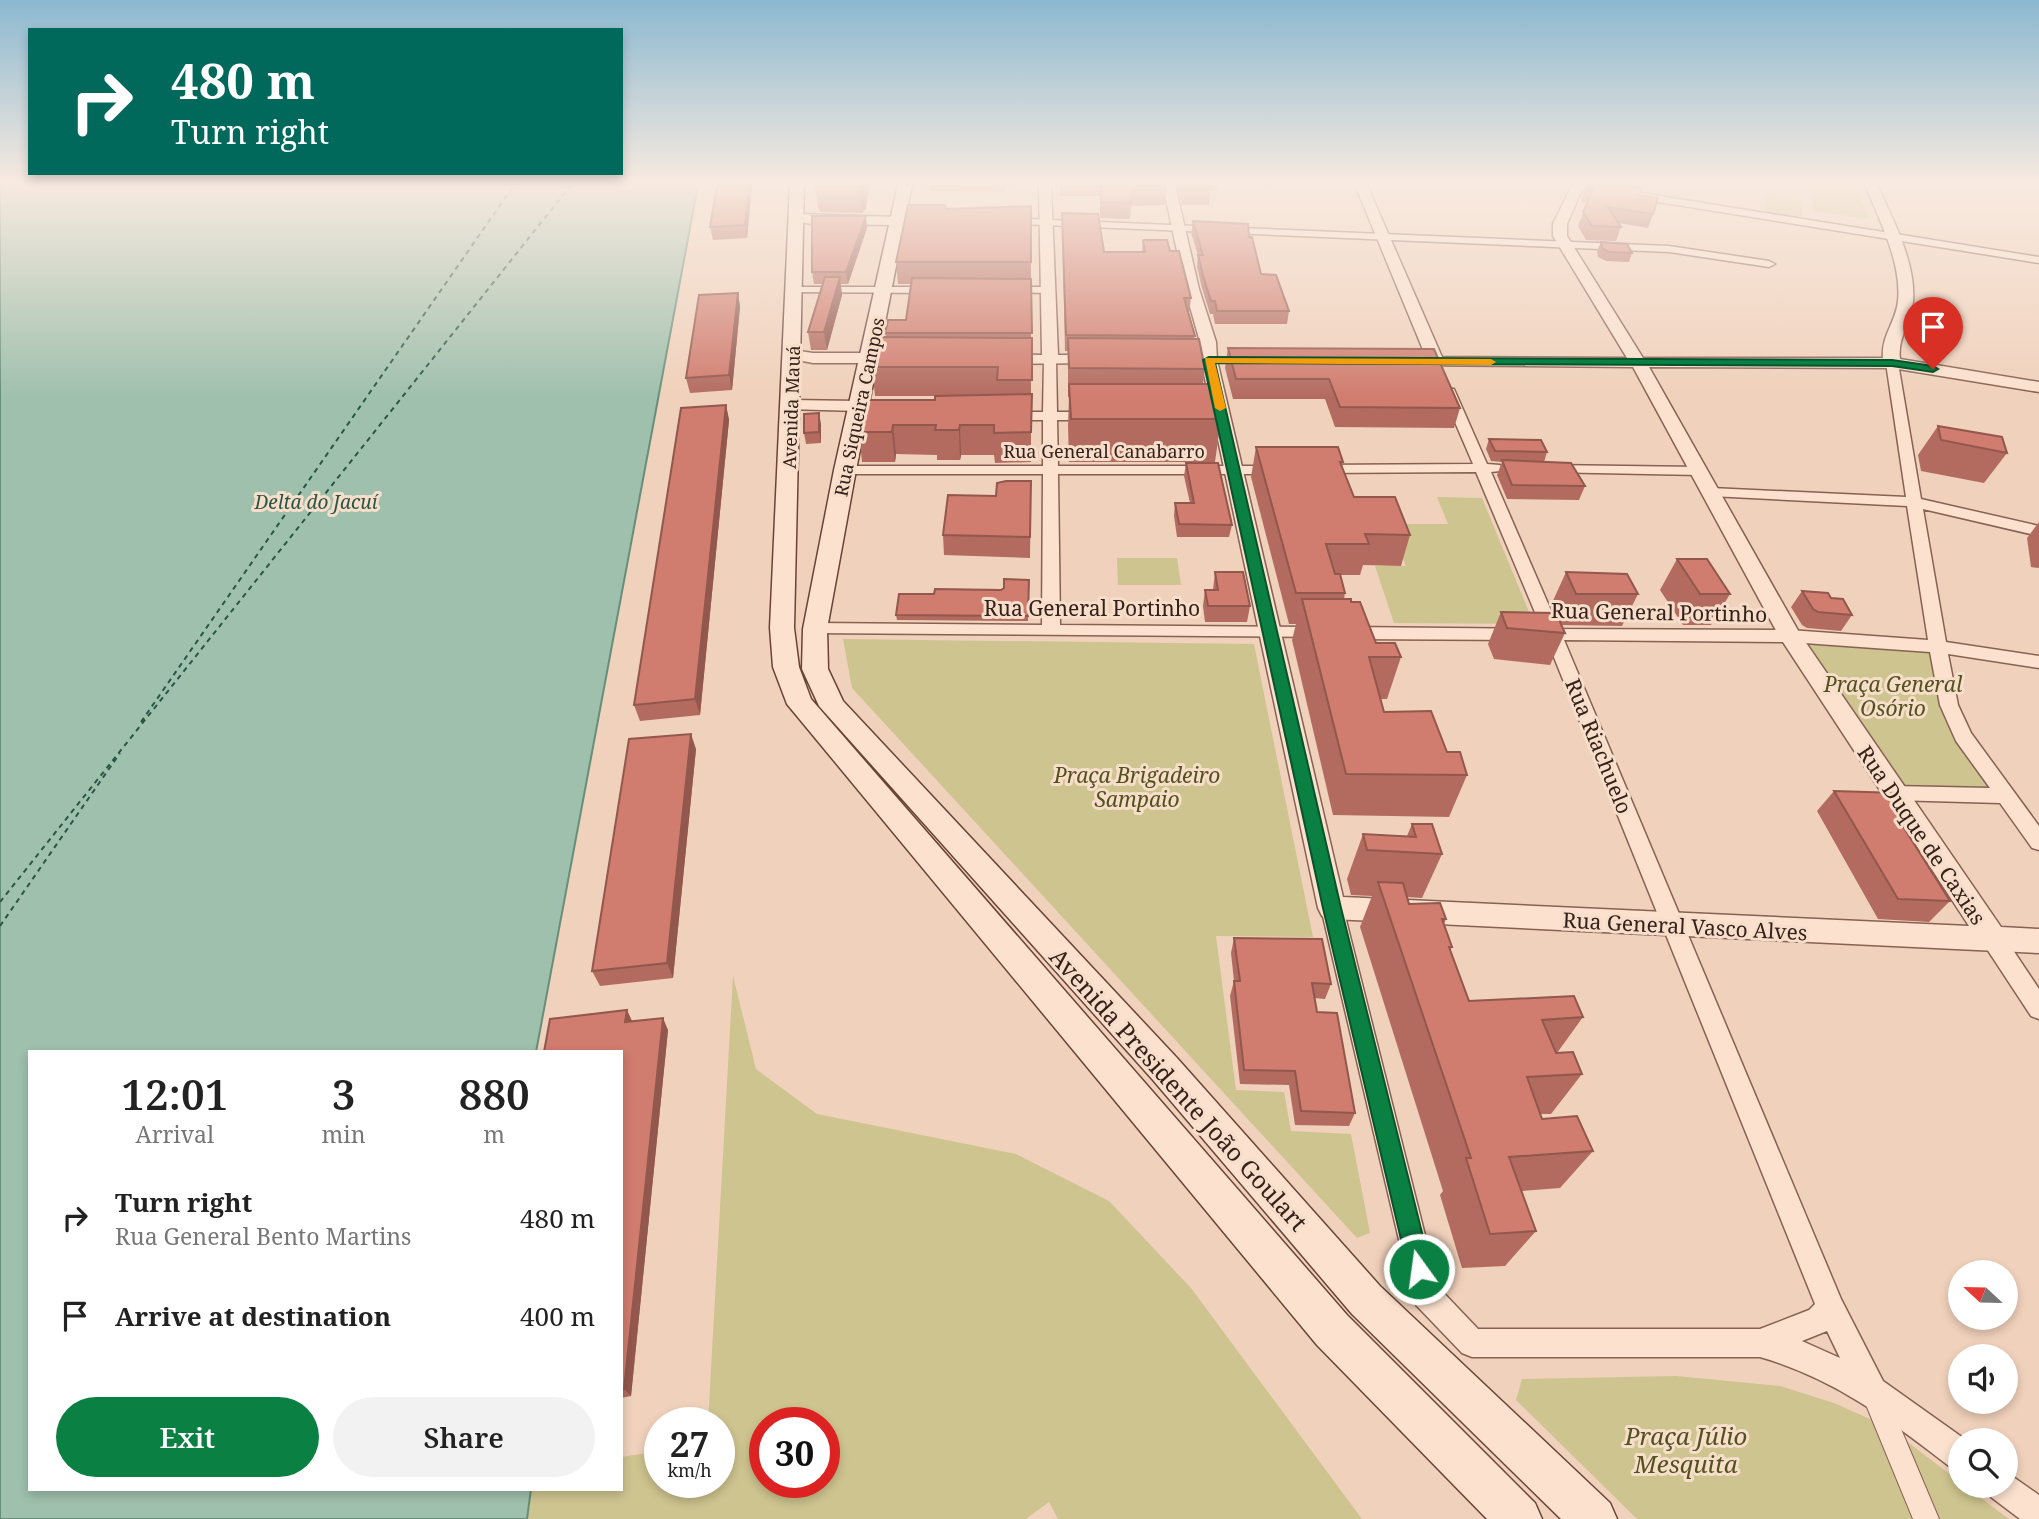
<!DOCTYPE html>
<meta charset="utf-8">
<style>
body{margin:0;font-family:"Noto Serif",serif;background:#f2f2f2;color:#222;height:100vh;display:flex;flex-direction:column;font-size:26px;white-space:nowrap}
*{box-sizing:border-box;margin:0}
p{font-size:23px;color:#767676}
.icon{flex:none;width:38px;height:38px;fill:none;stroke:currentColor;stroke-width:2;stroke-linecap:round;stroke-linejoin:round}
.map{position:relative;flex:1;overflow:hidden}
.panel{position:absolute;left:28px;top:1050px;width:595px;height:441px;display:flex;flex-direction:column;background:#fff;border-radius:0px;box-shadow:0 4px 10px #0003}
.panel>*{flex:none}
.hud{position:absolute;left:28px;top:28px;width:595px;height:147px;border-radius:0px;box-shadow:0 4px 10px #0003;background:#00695c;color:#fff;overflow:hidden}
.needle{width:46px;rotate:292deg}
.tools{position:absolute;left:1948px;top:1260px;display:grid;gap:14px}
.tools a{display:grid;place-items:center;width:70px;height:70px;border-radius:50%;background:#fff;box-shadow:0 4px 10px #0003;font-size:35px}
.speed{position:absolute;left:644px;top:1407px;display:flex;gap:14px;font-size:35px;font-weight:700;text-align:center}
.speed>*{display:grid;place-content:center;width:91px;height:91px;border-radius:50%;background:#fff;box-shadow:0 4px 10px #0003;line-height:1}
.speed small{font-size:18px;font-weight:400}
.speed .limit{border:10px solid #d22;background:#fff;color:#111}
.pin{position:absolute;display:grid;place-items:center;width:60px;height:60px;color:#fff;margin:-72px -30px;border-radius:50% 50% 50% 0;rotate:-45deg;box-shadow:0 0 7px #0007}
.pin .icon{rotate:45deg}
.me{position:absolute;width:77px;margin:-38px;rotate:346deg;stroke-linejoin:round;filter:drop-shadow(0 0 5px #0008)}
.turn{display:flex;align-items:center;gap:24px;height:147px;padding:0 28px;font-size:32px}
.turn .icon{width:91px;height:91px;stroke-width:2.5}
.turn b{display:block;font-size:49px;line-height:60px}
.eta{display:flex;justify-content:space-evenly;align-items:center;height:119px;text-align:center}
.eta b{font-size:42px;font-weight:600;line-height:49px}
.cta{display:flex;gap:14px;margin-top:auto;padding:14px 28px}
.cta a{flex:1;height:80px;border-radius:42px;background:#0b8043;color:#fff;font-size:28px;font-weight:600;line-height:80px;text-align:center}
.cta a+a{background:#f2f2f2;color:#222}
ul{padding:0;list-style:none}
li{display:flex;align-items:center;gap:21px;height:98px;padding:0 28px}
li div{flex:1}
li b{display:block;font-size:26px}
li em{font-style:normal}
.map>svg:first-child{display:block}
.green{fill:#cec48f;fill-rule:evenodd}
.water{fill:#9fc0ad;stroke:#678e79;stroke-width:2}
.lines{fill:none;stroke-linecap:round;stroke-linejoin:round}
.ferry{stroke:#285646;stroke-width:2;stroke-dasharray:5 4.5;stroke-linecap:butt}
.pedestrian-casing{stroke:#876154;stroke-width:2}
.minor-casing{stroke:#876154;stroke-width:3}
.tertiary-casing{stroke:#876154;stroke-width:3}
.secondary-casing{stroke:#694338;stroke-width:3}
.pedestrian{fill:#fbe1ce;fill-rule:evenodd}
.minor{fill:#fbe1ce;fill-rule:evenodd}
.tertiary{fill:#fbe1ce;fill-rule:evenodd}
.secondary{fill:#fbe1ce;fill-rule:evenodd}
.wall{fill:#b36b5f}
.shaded-wall{fill:#92574d}
.building{fill:#d07c6e;stroke:#92574d;stroke-width:2}
.route{fill:#0b8043;stroke:#07532c;stroke-width:2}
.slow{fill:#f59e0b}
.labels{text-anchor:middle;dominant-baseline:central;stroke-width:6;stroke-linejoin:round;paint-order:stroke}
.far-street-label{font-size:18px;fill:#35201a;stroke:#f7deca}
.far-water-label{font-size:19px;font-style:italic;fill:#285646;stroke:#f7deca}
.street-label{font-size:21px;fill:#35201a;stroke:#f7deca}
.park-label{font-size:21px;font-style:italic;fill:#53521f;stroke:#f7deca}
.near-street-label{font-size:24px;fill:#35201a;stroke:#f7deca}
.near-park-label{font-size:24px;font-style:italic;fill:#53521f;stroke:#f7deca}
</style>
<div class="map">
<svg width="2039" height="1519" viewBox="0 0 2039 1519">
<rect width="100%" height="100%" fill="#f0d1bb"/>
<path class="green" d="M1807 185H1856L1869 219 1813 211 1812 186Z
M1766 196 1802 201V218L1765 213Z
M1437 497 1482 498 1534 624 1394 623 1375 566H1406L1389 524H1448Z
M1117 558H1177L1181 585H1118Z
M843 639 1254 644 1313 937 1216 936 1236 1090 1284 1092 1291 1131 1351 1134 1370 1233 1357 1238 852 688Z
M1800 640 1932 650 1995 791 1898 789Z
M733 976 756 1069 817 1114 1016 1154 1109 1201 1191 1288 1362 1519H1058L1049 1502 1026 1519H527L531 1489H621V1457L660 1451V1482H719V1423H708ZM765 1423H824V1482H765Z
M1676 1376 1780 1386 1834 1403 1888 1427 1960 1482V1486H1965L2009 1519H1637L1516 1400 1522 1379Z"/>
<path class="water" d="M0 185H698L536 1052H30V1489H531L527 1519H0Z"/>
<g class="lines">
<path class="ferry" d="M141 722 514 185
M0 902 571 185
M0 926 120 753"/>
<defs>
<path id="pedestrian" d="M1876 1388 1885 1391 1939 1519H1913L1864 1400 1867 1391Z"/>
<path id="minor" d="M1591 185 2039 257V263L1577 189 1572 186Z
M1005 218 1669 246 1769 261 1775 264 1769 267 1669 252 1001 223V219Z
M794 287H936L942 290 936 293 790 292 788 290Z
M1005 287H1048L1054 290 1048 293 1001 292V288Z
M1050 356 1056 360 1057 412H1092L1099 416 1092 420H1057L1058 466H1278L1285 470 1278 474H1058L1060 625 1318 627 1324 629 1327 633 1324 637 809 633 806 629 815 623 1042 625 1043 474H845L838 470 845 466H1043V420H1006L999 416 1006 412H1043L1044 360Z
M1892 359 1898 363 1921 499 2039 526V536L1923 509 1946 642 2039 656V668L1948 654 1958 705 1971 733 2039 826V850L2032 848 2000 803 1893 800 1886 798 1883 793 1886 788 1893 786 1990 788 1956 741 1940 705 1930 652 1790 642 1564 640 1841 1299 1883 1381 1966 1440H1960V1470L1949 1466C1890 1420 1833 1378 1760 1357H1472L1462 1353 1416 1305 1412 1295 1321 908 1324 902 1332 899 1340 902 1343 908 1438 1287 1478 1329H1760L1809 1310 1815 1304 1547 640 1348 639 1339 633 1348 627 1542 629 1476 472 1318 473 1311 469 1318 465 1473 464 1442 392 1444 389H1454L1487 464 1500 465 1502 468 1500 471 1491 472 1559 629 1790 630 1928 640 1907 506 1711 496 1704 492 1711 488 1906 497 1886 363ZM1827 1331 1840 1358 1802 1341Z
M1549 465 1699 467 1706 471 1699 475 1544 472 1542 469 1544 466Z
M1993 930 2001 932 2039 989V1019L2031 1016 1985 946 1982 939 1985 932Z
M2006 1472 2039 1495V1519H2020L1991 1497 1987 1486H2006Z"/>
<path id="tertiary" d="M1039 185H1051L1058 355H1099L1105 357 1107 360 1105 363 999 364 991 359 999 354 1042 355Z
M1163 185H1175L1199 289 1216 342 1217 360 1343 897 1969 926 1779 636 1633 367 1402 365 1400 362 1402 359 1426 357 1355 185H1367L1442 357 1627 358 1553 236V224L1572 185H1584L1567 224V236L1643 358H1883C1881 336 1896 322 1898 301 1902 263 1879 219 1865 185H1877C1893 219 1916 263 1913 301 1912 322 1897 337 1900 359L2039 382V392L1892 368 1649 367 1800 634 2001 927 2039 929V953L1332 919 1322 916 1318 908 1201 360 1200 342 1185 289Z
M796 214 898 217 905 221 898 225 812 224 791 221 789 218Z
M793 350 813 353H892L900 358 892 363H813L787 358 785 355 787 352Z
M791 400 859 401 868 406 859 411 785 409 782 405Z"/>
<path id="secondary" d="M790 185H804L794 628 799 667 811 699 1347 1315 1535 1503 1542 1519H1487L1317 1345 787 704 773 667 770 628Z
M898 185H912L856 470 827 629 828 669 843 701 1177 1058 1380 1286 1610 1503 1617 1519H1561L1352 1314 1153 1080 819 706 802 669 803 629 834 470Z"/>
</defs>
<use href="#pedestrian" class="pedestrian-casing"/>
<use href="#minor" class="minor-casing"/>
<use href="#tertiary" class="tertiary-casing"/>
<use href="#secondary" class="secondary-casing"/>
<use href="#pedestrian" class="pedestrian"/>
<use href="#minor" class="minor"/>
<use href="#tertiary" class="tertiary"/>
<use href="#secondary" class="secondary"/>
</g>
<path class="wall" d="M717 185H752L747 238 713 240 710 227Z
M813 185H869L866 208 862 213 821 212 818 208 816 191H814Z
M922 185H1016V186H1005V192L930 191V186Z
M1060 185H1165L1166 190 1165 205 1131 206 1130 219 1100 218V196H1060Z
M1177 185H1218L1217 191H1210L1209 205H1182Z
M1587 185H1642L1639 195 1653 214 1648 228 1619 223 1621 227 1616 241 1586 240 1578 226 1587 203 1581 202Z
M1031 206V462L995 463 994 455H961L960 460H937V455L896 454 895 462H862L859 432 935 400V396H875L872 367 886 337 885 333 906 320 911 284H898L896 262 946 209Z
M1062 213 1104 252H1142L1143 240 1170 251 1191 298 1189 313 1195 336 1194 339 1205 369 1203 384 1221 419 1215 462H1069L1068 426 1069 397H1068V351H1065Z
M1193 221 1249 237 1261 274 1289 311 1287 324H1215L1213 314H1210L1202 288 1197 267 1198 255 1191 233Z
M867 228 848 284H840L842 295 827 350H811L808 332 822 284H814L812 272Z
M1601 242 1632 253 1629 262 1606 261 1598 257 1597 251Z
M738 293 740 307 732 390 690 393 686 378Z
M1228 348 1460 408 1454 428 1335 427 1325 399H1233L1225 368Z
M726 405 729 420 700 715 640 721 634 705Z
M821 424V443L806 444 804 433Z
M1938 426 2007 453 1984 483 1921 471 1918 455Z
M1489 439 1547 452 1544 462 1585 486 1579 500 1507 499 1497 475 1502 462 1491 461 1486 449Z
M1256 447 1343 462 1342 467 1354 497 1410 535 1401 566 1363 565 1360 575H1340L1345 593 1344 599 1351 602 1376 643 1401 657 1387 699H1381L1384 712 1447 752 1467 775 1449 817 1333 815 1292 640 1296 624H1289L1251 477Z
M1186 463 1232 525 1229 537H1177L1174 516 1175 503H1190L1184 476Z
M1031 481 1030 558 944 555 943 535 996 496Z
M2039 522V568L2031 567 2027 538Z
M1677 559 1730 594 1711 625H1683L1660 590Z
M1215 572 1250 606 1247 622H1205L1203 606 1205 590H1213Z
M1566 572 1638 594 1622 626 1562 625 1552 603Z
M1029 580 1028 621 897 620 896 615 934 594 1001 590Z
M1802 591 1831 598 1852 615 1841 631 1807 628 1802 625 1791 607Z
M1501 612 1565 633 1550 665 1494 659 1488 644Z
M696 749 673 978 600 986 592 971Z
M1834 791 1918 824 1908 835 1950 901 1929 922 1878 919 1817 811Z
M1412 824 1442 854 1422 898 1407 897 1409 904 1446 919 1444 924 1452 947 1450 951 1469 1001 1583 1017 1557 1053 1582 1074 1551 1114H1540L1542 1119 1593 1151 1560 1188 1522 1191 1536 1231 1505 1266 1462 1268 1440 1195 1443 1191 1360 927 1372 896 1351 895 1347 879 1363 834 1407 836Z
M1234 938 1331 984 1325 999 1314 998 1317 1012 1355 1113 1349 1126 1295 1125 1289 1085 1240 1084 1230 996 1234 981 1231 953Z
M632 1022 668 1030 631 1396 621 1398V1052Z"/>
<path class="shaded-wall" d="M749 185H752L747 238 745 225Z
M859 185H869L866 208 862 213Z
M866 216 867 228 848 284 846 272Z
M840 277 842 295 827 350 824 332Z
M738 293 740 307 732 390 729 375Z
M726 405 729 420 700 715 695 699Z
M819 413 821 424V443L819 432Z
M893 425 896 454 895 462 892 432Z
M960 425 961 455 960 460 959 430Z
M691 734 696 749 673 978 667 963Z
M627 1010 632 1021 625 1022Z
M663 1018 668 1030 631 1396 624 1389Z"/>
<path class="building" d="M717 185H749L745 225 710 227Z
M1101 185H1165L1166 190H1132L1131 203 1101 202Z
M1183 185H1209L1211 189H1184Z
M1587 185H1627L1642 188 1639 195 1658 198 1653 214 1608 207 1621 227 1592 226 1583 212 1593 190 1586 189Z
M908 205H945L946 209 1031 206V262H896Z
M1062 213 1098 214 1104 252H1145L1143 240H1167L1170 251H1179L1191 298H1184L1195 336 1066 335Z
M812 216H866L846 272H812Z
M1193 221 1248 224 1249 237H1252L1261 274 1276 275 1289 311H1217L1215 301H1211L1203 276 1198 255H1203Z
M1601 242 1627 244 1632 253 1609 252 1602 248Z
M825 277H840L824 332H808Z
M912 278 1031 279 1032 333H885L888 320H906Z
M738 293 729 375 686 378 699 295Z
M881 337 1032 338V380H997L998 367H872Z
M1068 338 1199 339 1205 369 1069 368Z
M1228 348 1434 349 1460 408 1340 407 1329 379H1236Z
M1069 384H1213L1221 419H1071Z
M1032 394 1031 432 994 433V425H960L959 430H935L936 425H893L892 432H859L866 400H935V396Z
M726 405 695 699 634 705 681 408Z
M819 413V432L804 433V414Z
M1938 426 2002 437 2007 453 1941 440Z
M1489 439 1541 440 1547 452 1495 451Z
M1256 447H1338L1343 462H1340L1354 497H1395L1410 535 1365 534 1369 544H1326L1335 574H1340L1345 593H1296Z
M1502 460 1571 463 1585 486 1512 485Z
M1186 463H1218L1232 525 1179 524 1175 503H1194Z
M1006 481H1031L1030 537 943 535 948 495 996 496 997 483Z
M1677 559H1707L1730 594H1700Z
M1215 572H1243L1250 606H1208L1205 590H1218Z
M1566 572 1627 574 1638 594H1576Z
M1004 579 1029 580 1028 616 896 615 899 594H934L935 589 1001 590 1004 588Z
M1802 591 1828 593 1831 598 1843 599 1852 615 1818 612 1813 609Z
M1302 599H1351V602H1360L1376 643H1395L1401 657H1369L1384 712 1431 711 1447 752H1460L1467 775 1346 774Z
M1501 612 1556 613 1565 633 1507 628Z
M691 734 667 963 592 971 629 739Z
M1834 791 1899 793 1918 824 1901 823 1950 901 1898 899Z
M1412 824H1432L1442 854 1367 850 1363 834 1416 837Z
M1378 882 1403 883 1409 904 1440 903 1446 919H1442L1452 947H1449L1469 1001 1574 996 1583 1017 1542 1020 1556 1053 1573 1052 1582 1074 1527 1077 1542 1119 1577 1116 1593 1151 1509 1157 1536 1231 1490 1234 1466 1158H1471Z
M1234 938 1322 939 1331 984 1312 983 1317 1012 1337 1013 1355 1113 1301 1111 1295 1071 1244 1070 1234 981H1240Z
M627 1010 625 1022 663 1018 624 1389H621V1052H544L550 1019Z"/>
<linearGradient id="sky" x2="0" y2="1"><stop stop-color="#8bb9d0"/><stop offset="0.46" stop-color="#f8eae0"/><stop offset="1" stop-color="#f8eae0" stop-opacity="0"/></linearGradient>
<rect width="2039" height="398" fill="url(#sky)"/>
<path class="route" d="M1209 357 1892 360 1933 366 1938 369 1933 372 1892 366 1215 363 1341 908 1431 1269 1427 1277 1419 1280 1411 1277 1408 1269 1323 908 1203 360Z"/>
<path class="slow" d="M1205 358 1491 359 1496 362 1491 365 1215 363 1226 408 1220 411 1215 408Z"/>
<g class="labels">
<g class="far-street-label">
<text transform="translate(791 407) rotate(-88)">Avenida Mauá</text>
<text transform="translate(859 407) rotate(-78)">Rua Siqueira Campos</text>
<text x="1104" y="451">Rua General Canabarro</text>
</g>
<g class="far-water-label">
<text x="316" y="502">Delta do Jacuí</text>
</g>
<g class="street-label">
<text x="1092" y="608">Rua General Portinho</text>
<text transform="translate(1659 612) rotate(1)">Rua General Portinho</text>
<text transform="translate(1599 746) rotate(68)">Rua Riachuelo</text>
<text transform="translate(1922 835) rotate(56)">Rua Duque de Caxias</text>
<text transform="translate(1685 926) rotate(3)">Rua General Vasco Alves</text>
</g>
<g class="park-label">
<text x="1893" y="684">Praça General<tspan x="1893" dy="24">Osório</tspan></text>
<text x="1137" y="775">Praça Brigadeiro<tspan x="1137" dy="24">Sampaio</tspan></text>
</g>
<g class="near-street-label">
<text transform="translate(1179 1089) rotate(48)">Avenida Presidente João Goulart</text>
</g>
<g class="near-park-label">
<text x="1686" y="1435">Praça Júlio<tspan x="1686" dy="28">Mesquita</tspan></text>
</g>
</g>
</svg>
<div class="tools">
<a><svg class="needle" viewBox="-14 -14 28 28"><path d="M0-13l5 13h-10z" fill="#e53935"/><path d="M0 13l5-13h-10z" fill="#767676"/></svg></a>
<a><svg class="icon" aria-label="sound" viewBox="0 0 24 24"><path d="M4 9h4l5-4v14l-5-4H4zM17 9q2 3 0 6"/></svg></a>
<a><svg class="icon" aria-label="search" viewBox="0 0 24 24"><circle cx="10" cy="10" r="6"/><path d="M15 15l6 6"/></svg></a>
</div>
<div class="speed"><div>27<small>km/h</small></div><div class="limit">30</div></div>
<div class="pin" style="left:1933px;top:369px;background:#d93025"><svg class="icon" aria-label="arrive" viewBox="0 0 24 24"><path d="M6 21V4h12l-3 4 3 4H6"/></svg></div>
<svg class="me" style="left:1419px;top:1269px" viewBox="-20 -20 40 40"><circle r="17" fill="#0b8043" stroke="#fff" stroke-width="3"/><path d="M0-11L8 9 0 5-8 9z" fill="#fff"/></svg>
<div class="hud">
<div class="turn"><svg class="icon" aria-label="right" viewBox="0 0 24 24"><path d="M7 20v-9h11M14 6l5 5-5 5"/></svg><div><b>480 m</b>Turn right</div></div>
</div>
<section class="panel">
<div class="eta">
<div><b>12:01</b><p>Arrival</p></div>
<div><b>3</b><p>min</p></div>
<div><b>880</b><p>m</p></div>
</div>
<ul>
<li><svg class="icon" aria-label="right" viewBox="0 0 24 24"><path d="M7 20v-9h11M14 6l5 5-5 5"/></svg><div><b>Turn right</b><p>Rua General Bento Martins</p></div><em>480 m</em></li>
<li><svg class="icon" aria-label="arrive" viewBox="0 0 24 24"><path d="M6 21V4h12l-3 4 3 4H6"/></svg><div><b>Arrive at destination</b></div><em>400 m</em></li>
</ul>
<div class="cta"><a>Exit</a><a>Share</a></div>
</section>
</div>
